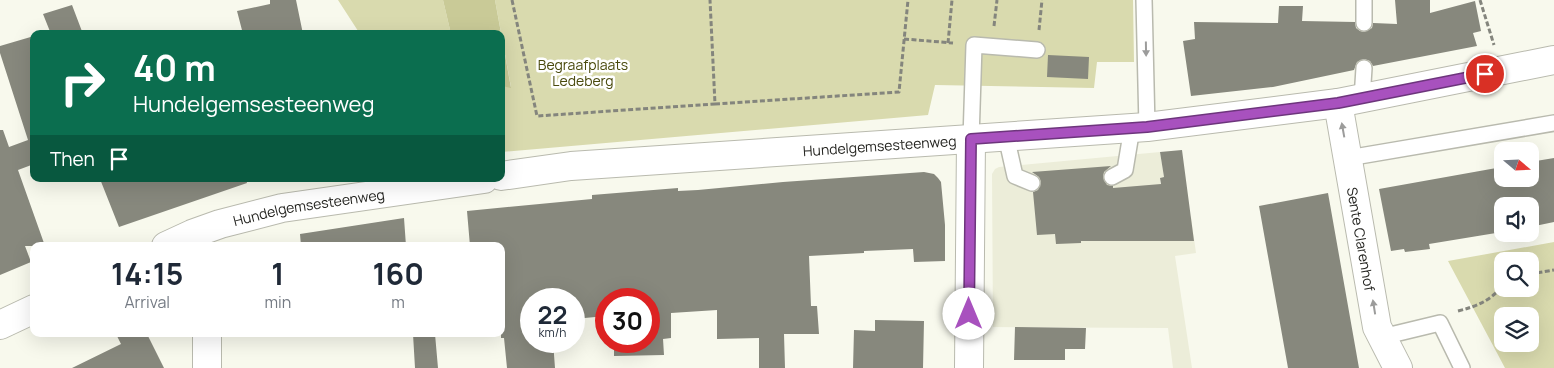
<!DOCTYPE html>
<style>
body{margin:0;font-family:Manrope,sans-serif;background:#f2f2f3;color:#1f2937;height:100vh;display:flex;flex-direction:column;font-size:19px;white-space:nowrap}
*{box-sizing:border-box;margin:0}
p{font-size:16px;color:#747a83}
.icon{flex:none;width:28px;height:28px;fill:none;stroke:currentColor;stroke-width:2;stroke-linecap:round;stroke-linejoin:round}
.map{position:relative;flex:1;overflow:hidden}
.drawer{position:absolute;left:30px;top:242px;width:475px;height:95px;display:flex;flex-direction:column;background:#fff;border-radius:10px;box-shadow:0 5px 20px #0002}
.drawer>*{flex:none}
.banner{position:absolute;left:30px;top:30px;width:475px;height:152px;border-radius:10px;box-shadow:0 5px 20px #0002;background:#0b6e4f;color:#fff;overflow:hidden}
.needle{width:32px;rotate:109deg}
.buttons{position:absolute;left:1494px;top:142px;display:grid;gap:10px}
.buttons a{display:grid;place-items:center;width:45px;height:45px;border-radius:10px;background:#fff;box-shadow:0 5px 20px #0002;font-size:25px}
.speed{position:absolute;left:520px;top:288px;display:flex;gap:10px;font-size:25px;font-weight:700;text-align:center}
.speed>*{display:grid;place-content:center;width:65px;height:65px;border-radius:50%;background:#fff;box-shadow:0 5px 20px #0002;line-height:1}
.speed small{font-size:12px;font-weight:400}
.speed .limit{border:8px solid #d22;background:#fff;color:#111}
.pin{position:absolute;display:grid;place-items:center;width:42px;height:42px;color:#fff;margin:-21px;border:2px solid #fff;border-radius:50%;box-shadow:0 1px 5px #0007}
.me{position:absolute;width:55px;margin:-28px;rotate:0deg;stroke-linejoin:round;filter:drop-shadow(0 0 4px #0008)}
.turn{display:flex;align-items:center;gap:18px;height:105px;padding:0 20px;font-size:22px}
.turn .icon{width:65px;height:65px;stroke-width:2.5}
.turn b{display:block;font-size:35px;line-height:42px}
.then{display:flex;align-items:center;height:48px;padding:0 20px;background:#0003;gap:10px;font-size:19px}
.eta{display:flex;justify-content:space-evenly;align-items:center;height:85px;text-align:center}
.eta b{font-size:30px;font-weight:700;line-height:35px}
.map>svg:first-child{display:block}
.built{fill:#ecedd9}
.green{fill:#d9daae;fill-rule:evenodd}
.forest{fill:#c9ca97}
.building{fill:#87887d}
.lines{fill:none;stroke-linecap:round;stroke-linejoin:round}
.service-casing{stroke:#b9baae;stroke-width:18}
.minor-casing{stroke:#b9baae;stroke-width:30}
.secondary-casing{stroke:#b9baae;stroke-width:30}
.path{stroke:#84857d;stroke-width:3;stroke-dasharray:5 2.5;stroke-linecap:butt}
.service{stroke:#fff;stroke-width:15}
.minor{stroke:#fff;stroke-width:28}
.secondary{stroke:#fff;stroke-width:28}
.oneway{fill:#9c9c9b}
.route-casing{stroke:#6d357c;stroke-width:12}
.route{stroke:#a851be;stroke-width:9}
.labels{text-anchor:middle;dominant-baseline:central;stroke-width:5;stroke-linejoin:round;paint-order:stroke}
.park-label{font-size:14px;fill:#4a4a0d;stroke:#fff}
.street-label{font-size:14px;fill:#242420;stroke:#fff}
</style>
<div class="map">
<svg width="1554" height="368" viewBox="0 0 1554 368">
<rect width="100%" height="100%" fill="#f8f9ed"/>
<path class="built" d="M1160 152 1164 177 1160 178 1161 191 1191 217 1196 253 1175 256 1192 368H1173L1168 328 993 327 992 174 995 169 999 167Z"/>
<path class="green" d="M338 0H443L451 34H360Z
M495 0H1133L1134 62H1097L1094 88 935 85 928 115 501 152V86L511 87Z
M1554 242V368H1505L1448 261ZM1502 261H1530V289H1502ZM1502 316H1530V344H1502Z"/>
<path class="forest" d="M443 0H495L511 88 501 86V34H451Z"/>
<path class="building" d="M270 0H296L303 34H243L237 11 270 4Z
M1395 0H1430V13L1475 1 1481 31 1473 33 1477 46 1373 66 1370 61 1364 59 1357 62 1354 70 1273 87 1191 96 1183 41 1195 39 1194 22 1278 23 1279 6H1303L1302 21 1355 22 1356 28 1360 31 1364 32 1372 28 1373 23 1397 24Z
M72 5 83 34H51L43 14Z
M34 36V164L18 170 45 246H25L31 262 0 275V130H3L9 147 28 140 0 53V46Z
M1048 55 1089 57 1088 79 1047 77Z
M1182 150 1194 241H1081V243L1056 244 1055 234 1037 235 1033 192 1038 190 1041 182 1039 177 1032 172 1111 166 1104 172 1103 177 1107 185 1113 186V188L1161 184 1160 178 1164 177 1160 152Z
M1554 158V222L1530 227V206H1502V232L1429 244 1430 249 1405 252 1404 249 1391 251 1379 189 1502 167V179H1530V162Z
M924 172 934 174 938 178 941 182 945 225V261L914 262 913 249 864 251V253L809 256 811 306H817L819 334H784L785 368H759V338L717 339V310L671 313V338L663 339 664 355 614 356V341H649V299H606V316L574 319V299H531V341H553L555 368H507L504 338H501V246H470L467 211 592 199V195L678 188V191L698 190 783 182Z
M100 179H246L247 183 119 227Z
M1328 193 1359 368H1288L1259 206Z
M404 218 406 246H301L300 234Z
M875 320 924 321 923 368H853L854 330 875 331Z
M1015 327 1086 328 1085 349H1065V360H1014Z
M116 334H147L164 368H72L121 344Z
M413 334H435L438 368H415Z"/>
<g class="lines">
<defs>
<path id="service" d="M1144 0 1147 127
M1364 23V0
M1362 99 1364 68
M1006 136 1015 176 1032 183
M971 139 974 45 1037 50
M1348 158 1554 123
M1112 177 1125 170 1132 128
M1382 337 1440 323 1462 368"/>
<g id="minor">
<path id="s1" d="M1338 103 1377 327 1398 368"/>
<path d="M207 334V368"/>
<path d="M969 368 971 139"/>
</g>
<g id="secondary">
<path id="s2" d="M501 176 571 166 1147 127 1338 103 1554 60"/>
<path id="s3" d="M166 246 192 234 220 224 282 208 484 179"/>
<path d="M0 325 34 309"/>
</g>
</defs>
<use href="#service" class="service-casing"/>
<use href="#minor" class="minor-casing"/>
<use href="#secondary" class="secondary-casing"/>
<path class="path" d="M512 0 537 116 715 104 710 0
M1480 0 1494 45
M994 26 997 0
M1039 30 1042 0
M904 39 953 43
M948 43 952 0
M715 104 899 92 908 0
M1530 274 1554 270
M1458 311C1477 306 1488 302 1502 287"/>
<use href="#service" class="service"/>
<use href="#minor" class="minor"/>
<use href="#secondary" class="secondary"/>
</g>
<defs><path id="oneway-solid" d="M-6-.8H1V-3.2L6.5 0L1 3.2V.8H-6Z" transform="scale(1.25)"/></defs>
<g class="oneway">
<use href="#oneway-solid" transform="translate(1146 49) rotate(89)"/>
<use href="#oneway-solid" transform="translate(1343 130) rotate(-100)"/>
<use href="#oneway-solid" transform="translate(1374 307) rotate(-99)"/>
</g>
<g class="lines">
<defs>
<path id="route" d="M969 314 971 139 1147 127 1338 103 1485 74"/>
</defs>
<use href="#route" class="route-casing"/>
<use href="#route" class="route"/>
</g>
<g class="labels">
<g class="park-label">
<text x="583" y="64">Begraafplaats<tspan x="583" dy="16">Ledeberg</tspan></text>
</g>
<g class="street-label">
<text stroke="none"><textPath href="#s2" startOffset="380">Hundelgemsesteenweg</textPath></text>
<text stroke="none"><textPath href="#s3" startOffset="149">Hundelgemsesteenweg</textPath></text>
<text stroke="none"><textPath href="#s1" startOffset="138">Sente Clarenhof</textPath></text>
</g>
</g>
</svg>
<div class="buttons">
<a><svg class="needle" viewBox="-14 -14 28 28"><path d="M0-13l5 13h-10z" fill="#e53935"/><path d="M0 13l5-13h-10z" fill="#747a83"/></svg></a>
<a><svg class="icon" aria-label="sound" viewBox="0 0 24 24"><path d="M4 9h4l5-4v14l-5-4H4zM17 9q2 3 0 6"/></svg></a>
<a><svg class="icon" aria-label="search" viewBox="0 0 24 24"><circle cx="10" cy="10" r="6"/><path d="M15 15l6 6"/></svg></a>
<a><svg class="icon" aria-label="layers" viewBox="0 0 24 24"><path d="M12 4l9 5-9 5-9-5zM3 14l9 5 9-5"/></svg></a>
</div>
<div class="speed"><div>22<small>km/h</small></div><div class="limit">30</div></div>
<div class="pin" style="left:1485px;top:74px;background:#d93025"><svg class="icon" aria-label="arrive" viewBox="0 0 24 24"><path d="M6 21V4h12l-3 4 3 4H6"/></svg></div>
<svg class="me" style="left:969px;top:314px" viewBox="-20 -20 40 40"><circle r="19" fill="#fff"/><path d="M0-13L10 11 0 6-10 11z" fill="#a851be"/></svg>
<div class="banner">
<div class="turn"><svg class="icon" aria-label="right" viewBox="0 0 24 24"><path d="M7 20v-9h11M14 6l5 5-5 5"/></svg><div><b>40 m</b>Hundelgemsesteenweg</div></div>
<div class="then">Then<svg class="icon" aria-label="arrive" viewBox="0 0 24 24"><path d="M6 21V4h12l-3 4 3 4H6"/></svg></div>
</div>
<section class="drawer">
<div class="eta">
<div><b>14:15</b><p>Arrival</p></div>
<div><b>1</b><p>min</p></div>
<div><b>160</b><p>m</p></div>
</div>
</section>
</div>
